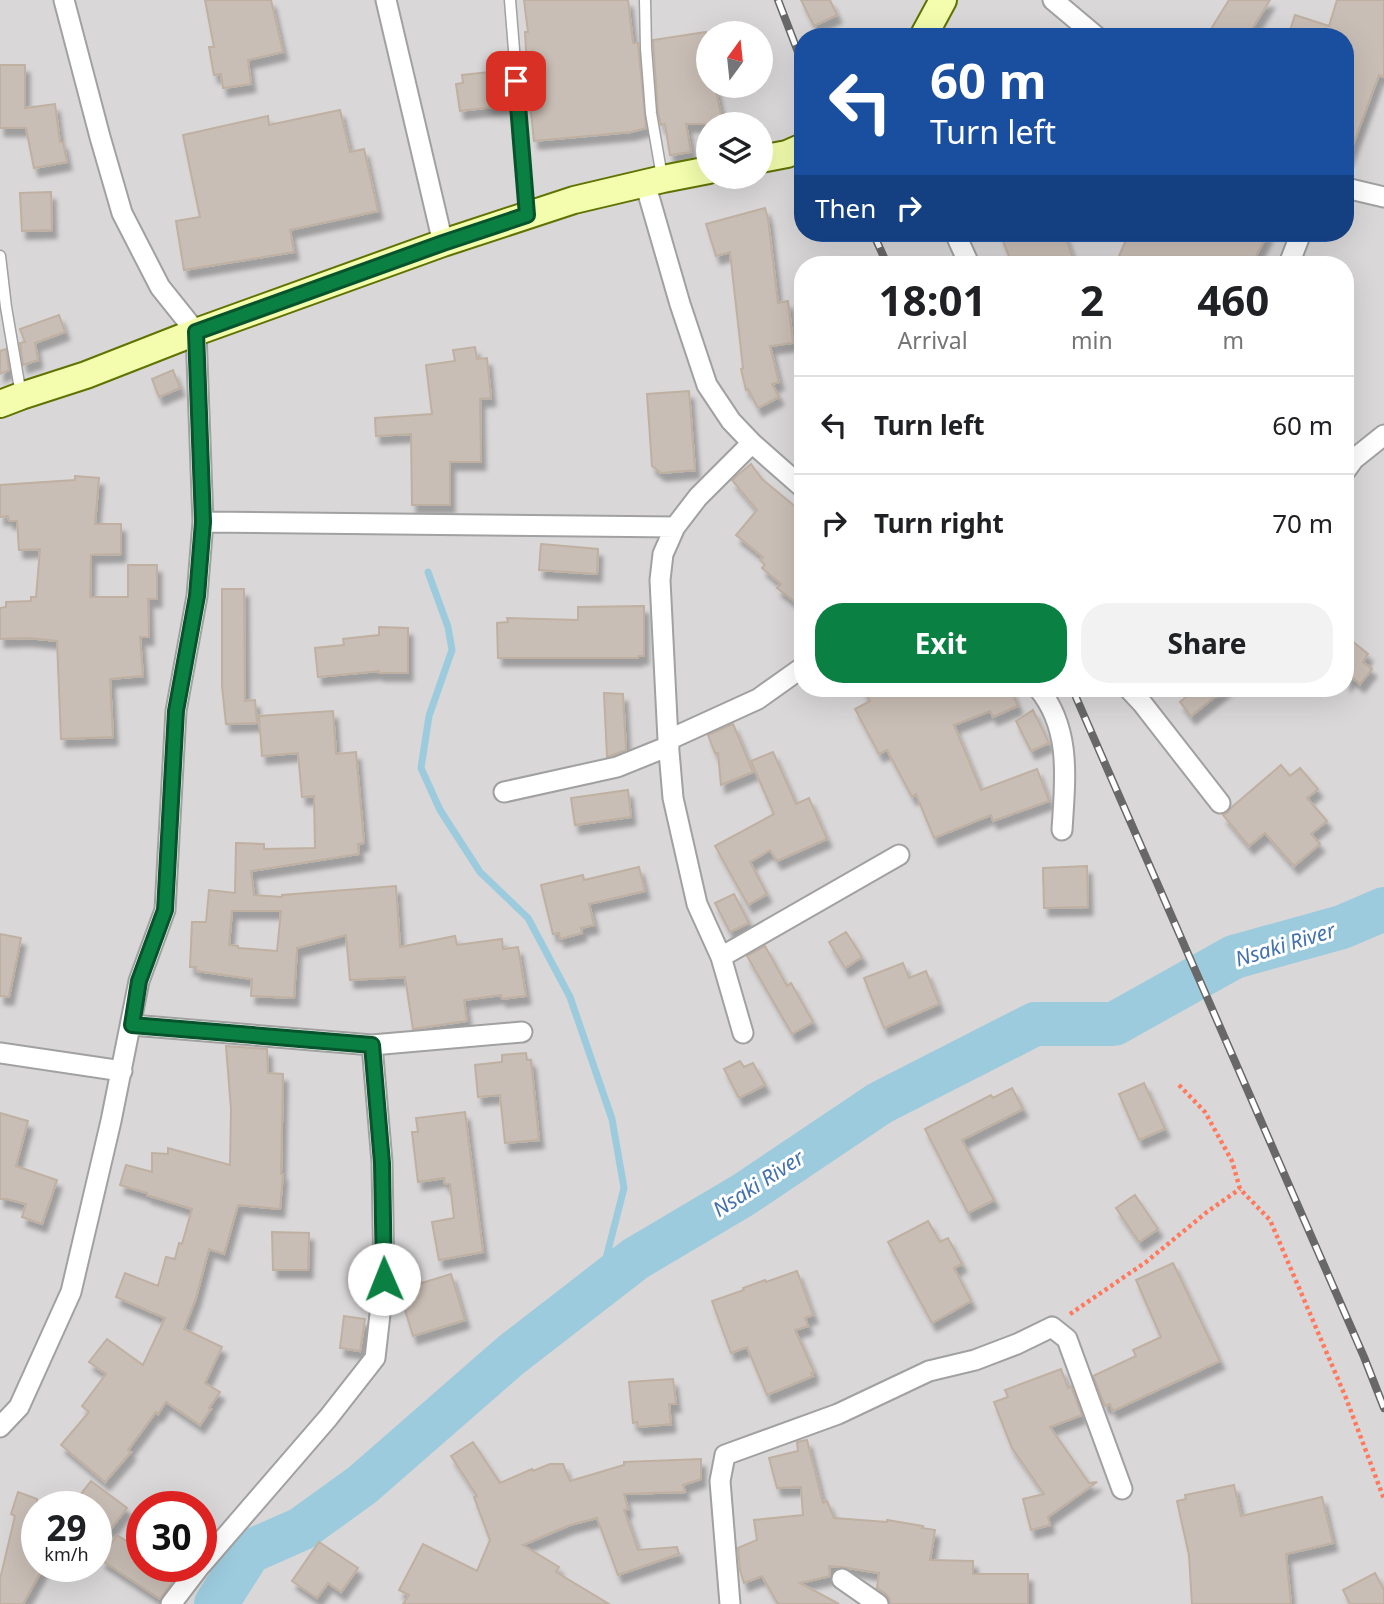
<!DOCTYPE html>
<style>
body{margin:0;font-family:"Noto Sans",sans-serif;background:#f2f2f2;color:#202124;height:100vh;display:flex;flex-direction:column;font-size:26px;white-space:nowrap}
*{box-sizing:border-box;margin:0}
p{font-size:23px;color:#757577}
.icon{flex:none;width:38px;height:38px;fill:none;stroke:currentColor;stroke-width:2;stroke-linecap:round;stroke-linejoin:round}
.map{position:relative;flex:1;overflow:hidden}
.drawer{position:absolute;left:794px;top:256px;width:560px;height:441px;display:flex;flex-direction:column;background:#fff;border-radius:28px;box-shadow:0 7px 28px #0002}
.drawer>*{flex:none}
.hud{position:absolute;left:794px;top:28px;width:560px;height:214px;border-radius:28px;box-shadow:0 7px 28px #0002;background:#1a4fa0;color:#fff;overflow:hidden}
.needle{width:46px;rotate:15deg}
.controls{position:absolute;left:696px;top:21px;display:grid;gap:14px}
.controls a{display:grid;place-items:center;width:77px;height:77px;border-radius:50%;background:#fff;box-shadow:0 7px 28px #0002;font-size:35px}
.speed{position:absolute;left:21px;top:1491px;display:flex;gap:14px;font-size:35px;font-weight:700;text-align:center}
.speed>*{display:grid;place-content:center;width:91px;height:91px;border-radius:50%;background:#fff;box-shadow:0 7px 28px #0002;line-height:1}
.speed small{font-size:18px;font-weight:400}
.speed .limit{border:10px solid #d22;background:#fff;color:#111}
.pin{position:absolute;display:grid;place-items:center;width:60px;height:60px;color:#fff;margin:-30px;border-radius:14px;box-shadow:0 4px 10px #0006}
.me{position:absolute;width:77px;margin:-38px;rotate:359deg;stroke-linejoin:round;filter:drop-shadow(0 0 5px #0008)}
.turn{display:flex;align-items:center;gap:24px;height:147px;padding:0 21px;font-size:32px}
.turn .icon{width:91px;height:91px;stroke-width:2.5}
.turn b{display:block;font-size:49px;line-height:60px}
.then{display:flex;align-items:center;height:66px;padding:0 21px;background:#0003;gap:14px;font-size:26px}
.eta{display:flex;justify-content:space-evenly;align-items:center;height:119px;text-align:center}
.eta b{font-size:42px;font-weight:700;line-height:49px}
.button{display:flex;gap:14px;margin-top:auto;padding:14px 21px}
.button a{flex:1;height:80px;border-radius:28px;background:#0b8043;color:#fff;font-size:28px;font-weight:700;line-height:80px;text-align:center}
.button a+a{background:#f2f2f2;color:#202124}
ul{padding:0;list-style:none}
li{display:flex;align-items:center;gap:21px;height:98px;padding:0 21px;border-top:2px solid #e0e0e0}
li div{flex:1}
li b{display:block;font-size:26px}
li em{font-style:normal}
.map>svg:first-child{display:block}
.residential{fill:#d9d7d7;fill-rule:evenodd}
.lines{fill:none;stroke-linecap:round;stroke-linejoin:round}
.stream{stroke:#9ccbde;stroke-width:7}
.river{stroke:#9ccbde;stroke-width:44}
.building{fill:#c9beb5;stroke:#bfb0a1;stroke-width:2;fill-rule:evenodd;filter:url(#shadow)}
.lane-casing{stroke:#a1a1a1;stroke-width:13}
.street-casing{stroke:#a1a1a1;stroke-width:23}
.secondary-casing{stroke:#5f7300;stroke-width:30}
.path{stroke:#ff795e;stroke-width:4.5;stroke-dasharray:3.5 3.5;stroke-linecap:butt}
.lane{stroke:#fff;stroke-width:10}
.street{stroke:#fff;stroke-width:19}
.secondary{stroke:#f3fdad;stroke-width:26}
.rail-casing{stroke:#686868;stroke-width:8}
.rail{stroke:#fff;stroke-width:5;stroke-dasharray:16;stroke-linecap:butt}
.route-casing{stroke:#07532c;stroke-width:18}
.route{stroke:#0b8043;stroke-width:12}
.labels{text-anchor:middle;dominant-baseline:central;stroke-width:6;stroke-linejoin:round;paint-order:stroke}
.water-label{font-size:21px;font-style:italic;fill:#4371ae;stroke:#fff}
</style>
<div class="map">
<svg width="1384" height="1604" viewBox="0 0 1384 1604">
<defs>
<filter id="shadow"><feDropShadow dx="4.5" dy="8" stdDeviation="2" flood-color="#0004"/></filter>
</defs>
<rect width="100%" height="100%" fill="#ede9df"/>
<path class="residential" d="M0 0H1384V1604H0ZM709 33H761V86H709ZM803 37H1346V233H803ZM709 124H761V177H709ZM803 264H1346V688H803ZM37 1507H96V1566H37ZM142 1507H201V1566H142Z"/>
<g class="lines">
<path class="stream" d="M428 572 448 627 452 650 429 716 421 768 440 810 480 872 528 918 570 997 612 1119 624 1188 599 1286"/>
<path class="river" d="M216 1604 249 1552 301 1529 362 1485 511 1355 635 1259 743 1195 880 1103 1035 1024H1114L1234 957 1342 927 1384 909"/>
</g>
<path class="building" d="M205 0H271L283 52 248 60 251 84 223 88 221 74 214 75 209 47H214Z
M524 0H628L633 43H638L646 128 631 132 534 141 530 103H526L523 68 527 67 525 32H528Z
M801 0H830L837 15 814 26Z
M1229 0H1270L1247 37H1206Z
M1337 0H1384V77L1379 75 1348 158H1346V37H1288L1295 15 1329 26Z
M706 32 709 52V86H715L723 124H686L691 152 670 155 665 124 661 125 658 112 653 40Z
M0 65H25V108L55 104 60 142H63L67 162 34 168 26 128H0Z
M508 70 511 105 460 111 456 84 463 83 462 75Z
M340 110 350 152 364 149 378 211 290 230 294 252 184 270 176 221 200 217 183 135 268 116 269 125Z
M51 192 52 230 22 231 20 193Z
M765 208 768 219 778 303 788 301 793 343 770 346 779 382 772 384 779 397 758 408 748 389 746 390 741 369 743 368 730 252 716 256 706 224Z
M1000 233H1064L1075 264H1012Z
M1129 233H1268L1252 264H1137L1119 256Z
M59 315 65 332 35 343 38 360 23 365 20 343 25 342 20 329Z
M475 347 477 359 487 358 491 398 480 399 481 462H450V505H412L411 434 376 436 375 418 432 414 426 365 455 361 453 350Z
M6 349 9 370 0 374V351Z
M173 370 180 388 159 397 152 379Z
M689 391 695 470 661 473 652 466 647 394Z
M751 464 762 479 803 513V593L795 602 777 588 781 584 762 568 765 565 760 560 763 557 736 535 757 510 732 480Z
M75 476 99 478 95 524H121V554L91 555 90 597H128V565H157V599H148L149 637H140L143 676 110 679 113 737 61 739 57 641 28 638 0 639V608L6 607V602L31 601V597H36L40 549 19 550 17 521H9L8 516 0 517V485L75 480Z
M541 544 598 549 597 574 539 570Z
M222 589H244L245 701 255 700 257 723 226 724 222 686Z
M644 606V656H638V658H498L497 623 508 622 507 618 578 620V607Z
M379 627 408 628V673H379V671L318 677 315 648 344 645 343 639 379 635Z
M1346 636 1368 654 1363 662 1372 669 1360 684 1351 677 1346 683Z
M862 688H1010L1018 706 993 717 990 711 954 725 981 790 1037 769 1049 801 993 821 991 815 934 838 916 794 912 797 887 750 879 754 855 709 870 701Z
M1197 688H1226L1191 716 1180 702Z
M604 693 623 694 626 750 607 757Z
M1033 710 1049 743 1031 751 1016 721Z
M333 711 336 754 356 752 364 843 358 844 359 854 251 871 254 895 282 897V895L396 886 400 947 455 936 457 945 502 939 503 949 518 947 526 996 502 999 501 995 464 1000 467 1021 413 1029 405 977 350 980 346 935 297 948 294 998 251 996 252 979 196 971V967H190L192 922H206L209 890 235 893 236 843 264 844V849L315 848 314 796 302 797 298 753 262 756 259 716ZM232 911H281L277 951 238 948V946L229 945Z
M733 724 753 772 721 785 718 753H715L708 735Z
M773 752 796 804 809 798 827 839 777 861 770 850 750 862 767 894 748 905 715 846 774 814 751 761Z
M1281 765 1290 776 1300 768 1318 789 1307 798 1327 821 1311 834 1320 844 1294 866 1265 833 1249 846 1223 815 1228 812 1232 807Z
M628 790 631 817 575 825 571 798Z
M1087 866 1088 907 1044 908 1043 868Z
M639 867 645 891 589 904 594 925 581 928 582 933 560 939 559 933 553 934 541 885 583 875 584 880Z
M734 894 749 923 730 932 715 903Z
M846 932 862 957 845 968 829 942Z
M0 934 21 938 9 997 0 996Z
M765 946 787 986 791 983 813 1022 792 1034 747 956Z
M903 963 909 978 926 971 939 1004 884 1028 864 978Z
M226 1046 267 1049 268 1073 283 1074 281 1174H283L280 1209 238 1205 224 1254 209 1249 196 1298 184 1329 222 1347 205 1383 220 1392 209 1408 211 1409 200 1425 166 1402 158 1414 156 1412 128 1450 131 1452 105 1482 61 1445 89 1412 82 1406 106 1374 89 1362 107 1339 143 1365 165 1318 116 1297 125 1273 158 1286 166 1257 175 1259 179 1243 182 1244 192 1209 147 1195V1193L120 1185 126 1165 152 1172V1153L168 1154V1148L230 1165 231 1109Z
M526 1053 527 1060H531L539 1140 505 1143 500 1095 478 1097 475 1065 502 1062V1055Z
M740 1061 744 1067 753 1063 765 1085 739 1098 724 1069Z
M1144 1083 1165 1129 1139 1140 1119 1094Z
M1012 1088 1023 1109 962 1140 994 1200 968 1213 925 1129 991 1095 993 1098Z
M465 1112 483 1252 439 1260 432 1222 454 1218 450 1184H445L444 1178 418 1182 412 1132H418L416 1118Z
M0 1113 28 1121 16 1166 57 1180 42 1224 22 1217 26 1204 7 1199H0Z
M1135 1195 1158 1229 1139 1242 1116 1208Z
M928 1221 940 1242 948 1238 962 1264 954 1268 971 1301 932 1323 888 1242Z
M272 1232 309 1233 308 1270H273Z
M1173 1263 1220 1361 1113 1411 1110 1404 1105 1406 1093 1376 1136 1356 1133 1350 1161 1337 1136 1280Z
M797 1271 813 1315 805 1318 808 1326 795 1330 814 1372 811 1373 813 1376 767 1395 747 1347 731 1353 712 1301 744 1290 743 1288 765 1280 766 1282Z
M451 1274 465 1320 413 1336 399 1290Z
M344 1316 365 1319 360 1351 340 1348Z
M1061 1369 1068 1388 1071 1386 1082 1415 1050 1427 1089 1483 1097 1482 1048 1517 1050 1525 1031 1530 1023 1499 1044 1494 1012 1448 994 1402 1008 1397 1005 1390Z
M673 1379 676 1404H669L671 1424 638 1427 637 1422 633 1423 629 1382Z
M807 1440 823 1503 827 1501 834 1518 887 1522V1520L923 1526 922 1528 935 1530 930 1560 973 1561V1574H1028V1604H890L889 1598 886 1594 877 1588 879 1573 842 1567 829 1566 830 1576 800 1583 839 1604H778L762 1576 744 1583 740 1570 738 1548 757 1540 754 1520 803 1515 801 1487 777 1488 769 1458 798 1451 797 1442Z
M473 1442 500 1483 532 1469 533 1471 550 1464H563L570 1481 624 1465V1462L701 1459V1479L683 1485 685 1492 624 1494 628 1509 624 1510 638 1550 677 1547 679 1554 618 1575 597 1518 570 1525 523 1545 559 1567 556 1572 609 1604H403L409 1595 399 1590 423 1544 477 1571 490 1540 474 1497 477 1496 451 1456Z
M91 1481 127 1508 110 1530 96 1520V1507H71Z
M1234 1485 1241 1516 1322 1497 1333 1543 1286 1554 1291 1604H1192L1189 1555 1177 1501 1186 1499 1185 1495Z
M18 1492 37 1499V1566H44L23 1604H0V1579L15 1516 11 1514Z
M117 1535 142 1551V1566H165L178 1574 160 1599 101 1560Z
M319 1542 358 1568 341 1592 328 1583 317 1598 292 1581Z
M1375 1573 1384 1590V1604H1350L1343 1590Z"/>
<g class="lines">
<defs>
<path id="lane" d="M510 0 527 212
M645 0 646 48 651 113 662 177
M0 256 6 307 21 395"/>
<path id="street" d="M386 0 443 243
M1053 0 1097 37
M645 183 680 304 707 385 731 421 752 443 803 488
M1346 188 1384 197
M955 233 969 264
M1289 264 1301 233
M1346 470 1354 459 1384 435
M203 522 675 527
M1038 688C1072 729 1065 780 1062 830
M1128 688 1142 703 1220 803
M668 740 758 699 803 667
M504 792 617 767 669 746
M721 957 899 855
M132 1025 372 1045 522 1032
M743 1033 721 957 697 904 673 798 668 740 660 580 663 554 675 527 698 497 752 443
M0 1053 122 1071
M0 1427 19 1407 71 1292 111 1121 139 981 165 910 176 711 197 596 203 522 196 332 160 287 122 213 100 137 64 0
M201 1565 328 1418 375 1358 384 1279 382 1162 372 1045
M842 1579 878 1604
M171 1604 200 1566
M730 1604 720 1481 725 1455 838 1414 929 1371 975 1360 1017 1344 1052 1327 1067 1339 1122 1489"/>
<path id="secondary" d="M923 37 943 0
M761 159 787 154 803 147
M0 404 21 396 86 375 196 332 443 243 574 200 663 179 709 170"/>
</defs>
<use href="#lane" class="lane-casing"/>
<use href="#street" class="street-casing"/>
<use href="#secondary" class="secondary-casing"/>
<path class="path" d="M1179 1085 1205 1112 1232 1161 1240 1189 1270 1220 1346 1398 1384 1499
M1070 1314 1146 1262 1207 1212 1240 1189"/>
<use href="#lane" class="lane"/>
<use href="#street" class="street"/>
<use href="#secondary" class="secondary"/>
<defs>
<path id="rail" d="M778 0 803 65
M873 233 887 264
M1072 688 1364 1357 1384 1408"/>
</defs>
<use href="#rail" class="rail-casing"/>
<use href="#rail" class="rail"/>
</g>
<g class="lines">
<defs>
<path id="route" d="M384 1279 382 1163 372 1045 132 1025 139 981 165 910 176 711 197 596 203 522 196 332 443 243 527 215 516 81"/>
</defs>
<use href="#route" class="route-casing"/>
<use href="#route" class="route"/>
</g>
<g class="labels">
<g class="water-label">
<text transform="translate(1285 944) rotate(-17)">Nsaki River</text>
<text transform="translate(758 1183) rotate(-33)">Nsaki River</text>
</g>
</g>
</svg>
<div class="controls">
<a><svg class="needle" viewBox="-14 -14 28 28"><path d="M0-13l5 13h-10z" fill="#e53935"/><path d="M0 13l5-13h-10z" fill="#757577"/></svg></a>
<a><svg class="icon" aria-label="layers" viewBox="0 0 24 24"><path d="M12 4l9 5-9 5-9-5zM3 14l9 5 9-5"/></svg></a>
</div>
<div class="speed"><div>29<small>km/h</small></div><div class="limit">30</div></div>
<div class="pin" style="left:516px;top:81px;background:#d93025"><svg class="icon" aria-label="arrive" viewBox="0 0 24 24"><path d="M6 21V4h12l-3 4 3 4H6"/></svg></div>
<svg class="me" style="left:384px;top:1279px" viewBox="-20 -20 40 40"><circle r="19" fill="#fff"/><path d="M0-13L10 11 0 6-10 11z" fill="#0b8043"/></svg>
<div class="hud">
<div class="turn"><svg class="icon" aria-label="left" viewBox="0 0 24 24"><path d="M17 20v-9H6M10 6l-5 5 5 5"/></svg><div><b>60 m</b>Turn left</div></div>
<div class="then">Then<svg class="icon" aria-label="right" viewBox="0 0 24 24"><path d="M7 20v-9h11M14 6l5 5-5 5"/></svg></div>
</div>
<section class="drawer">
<div class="eta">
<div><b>18:01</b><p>Arrival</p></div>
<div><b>2</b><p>min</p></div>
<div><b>460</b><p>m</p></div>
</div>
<ul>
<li><svg class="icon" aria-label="left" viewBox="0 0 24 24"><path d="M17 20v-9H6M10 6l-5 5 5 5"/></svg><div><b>Turn left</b></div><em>60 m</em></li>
<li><svg class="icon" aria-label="right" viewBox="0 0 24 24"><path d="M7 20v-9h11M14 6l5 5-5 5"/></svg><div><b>Turn right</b></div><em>70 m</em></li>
</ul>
<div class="button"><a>Exit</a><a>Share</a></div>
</section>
</div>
